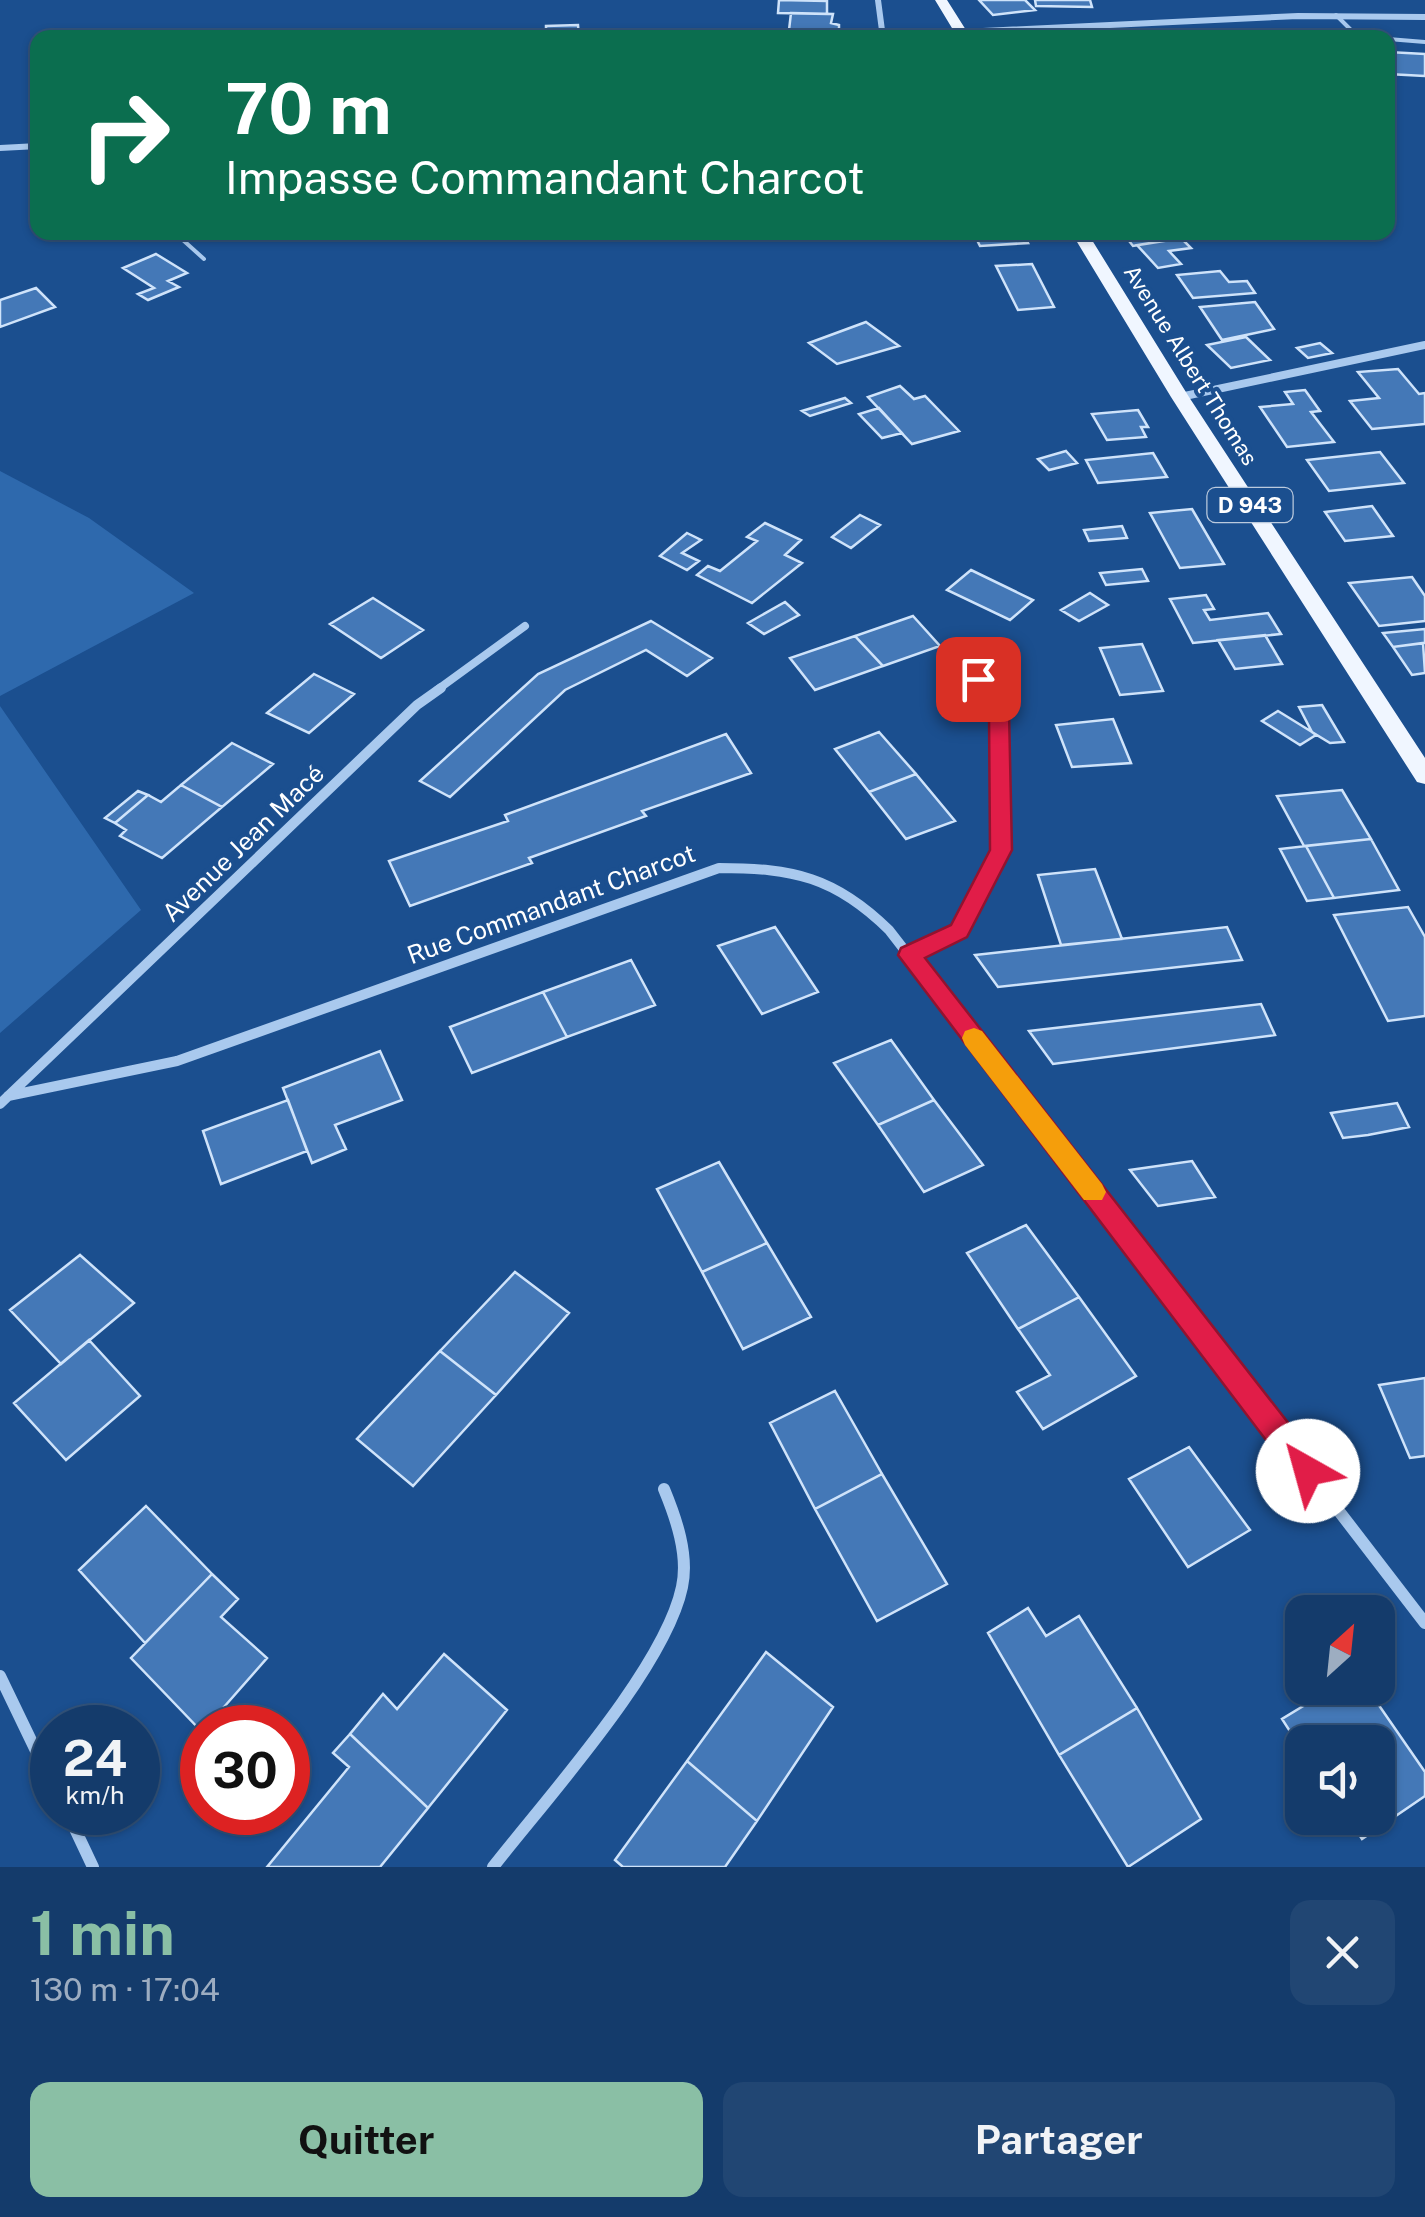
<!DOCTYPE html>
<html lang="fr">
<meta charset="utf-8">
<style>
body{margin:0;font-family:"Public Sans",sans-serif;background:#214673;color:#f1f3f6;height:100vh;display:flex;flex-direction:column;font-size:38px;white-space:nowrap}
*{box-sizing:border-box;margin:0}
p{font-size:32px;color:#9dadc1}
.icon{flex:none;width:55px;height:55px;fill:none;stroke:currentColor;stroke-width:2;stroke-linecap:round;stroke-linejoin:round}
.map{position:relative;height:1867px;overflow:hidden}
.drawer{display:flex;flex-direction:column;background:#143b6b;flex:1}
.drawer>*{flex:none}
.banner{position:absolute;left:30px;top:30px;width:1365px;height:210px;border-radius:20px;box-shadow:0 2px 8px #0004,0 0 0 2px #33557e;background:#0b6e4f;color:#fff;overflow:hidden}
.needle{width:65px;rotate:27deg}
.buttons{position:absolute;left:1285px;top:1595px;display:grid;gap:20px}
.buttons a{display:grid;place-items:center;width:110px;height:110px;border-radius:20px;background:#143b6b;box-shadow:0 2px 8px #0004,0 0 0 2px #33557e;font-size:50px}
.speed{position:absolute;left:30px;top:1705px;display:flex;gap:20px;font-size:50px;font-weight:700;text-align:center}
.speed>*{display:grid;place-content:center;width:130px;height:130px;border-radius:50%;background:#143b6b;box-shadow:0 2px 8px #0004,0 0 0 2px #33557e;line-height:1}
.speed small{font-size:25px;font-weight:400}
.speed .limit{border:15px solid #d22;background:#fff;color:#111}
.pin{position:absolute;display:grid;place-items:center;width:85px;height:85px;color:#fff;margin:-42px;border-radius:20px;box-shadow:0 5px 15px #0006}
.me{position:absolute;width:110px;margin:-55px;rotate:322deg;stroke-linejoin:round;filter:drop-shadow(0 0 8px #0008)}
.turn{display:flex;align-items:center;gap:35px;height:210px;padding:0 30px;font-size:45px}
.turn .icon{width:130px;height:130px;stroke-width:2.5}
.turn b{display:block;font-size:70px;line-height:85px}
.round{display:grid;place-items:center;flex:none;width:105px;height:105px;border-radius:20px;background:#214673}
.head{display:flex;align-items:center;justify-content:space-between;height:170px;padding:0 30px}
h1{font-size:60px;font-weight:700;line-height:75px;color:#8abfa5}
.cta{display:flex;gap:20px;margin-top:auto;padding:20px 30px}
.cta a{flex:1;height:115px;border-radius:20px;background:#8abfa5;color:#111;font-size:40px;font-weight:700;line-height:115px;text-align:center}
.cta a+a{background:#214673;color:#f1f3f6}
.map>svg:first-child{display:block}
.green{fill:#2e69ad}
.building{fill:#4478b7;stroke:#cfe3fa;stroke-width:2.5}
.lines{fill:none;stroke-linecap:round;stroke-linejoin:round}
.lane{stroke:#a9c9ee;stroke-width:4}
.street-far3{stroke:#a9c9ee;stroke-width:6}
.street-far2{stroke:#a9c9ee;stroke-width:8}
.street-far1{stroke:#a9c9ee;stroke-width:10}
.street{stroke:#a9c9ee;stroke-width:12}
.primary{fill:#f0f6ff;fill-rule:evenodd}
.route{fill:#e11d48;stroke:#92132f;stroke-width:2.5}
.slow{fill:#f59e0b}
.labels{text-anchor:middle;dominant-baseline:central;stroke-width:8;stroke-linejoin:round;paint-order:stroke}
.far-street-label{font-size:22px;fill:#fff;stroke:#1b4f8f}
.shield{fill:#1b4f8f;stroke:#bbcadd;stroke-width:2.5}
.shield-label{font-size:22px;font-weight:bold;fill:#fff}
.street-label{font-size:25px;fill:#fff;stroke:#1b4f8f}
</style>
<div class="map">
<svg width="1425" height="1867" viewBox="0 0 1425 1867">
<rect width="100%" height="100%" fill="#1b4f8f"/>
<path class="green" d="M0 471 89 518 194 593 0 696Z
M0 706 141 910 0 1033Z"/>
<path class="building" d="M779 0 827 1V14L778 13Z
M979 0H1025L1035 10 993 15Z
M1035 0H1090L1092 7 1036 6Z
M791 13 833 14 831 23 839 25V30H789Z
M578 25 579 38H546V26Z
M1388 52 1425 54V76L1388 74Z
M973 232H1022L1028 243 980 246Z
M1122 232H1170L1176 239 1133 246Z
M1181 238 1191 248 1169 251 1181 264 1158 268 1137 245Z
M156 254 187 273 168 281 179 287 148 300 138 294 154 288 123 268Z
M1032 264 1054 307 1018 310 996 266Z
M1220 271 1229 282 1247 281 1255 293 1193 298 1177 275Z
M36 288 55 307 0 327V300Z
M1255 302 1274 329 1222 340 1200 307Z
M866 322 899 346 837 364 809 343Z
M1246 337 1270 360 1231 368 1207 345Z
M1320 343 1332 353 1308 358 1297 348Z
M1398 369 1419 394 1425 393V424L1372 429 1350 401 1379 398 1358 372Z
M900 386 914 399 925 396 959 431 912 444 868 397Z
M1305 390 1320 411 1311 412 1334 442 1287 447 1260 407 1293 404 1285 392Z
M845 398 851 403 810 416 802 411Z
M879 408 902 433 882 438 859 414Z
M1138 410 1148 427H1141L1146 437 1107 440 1092 414Z
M1066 451 1077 463 1049 470 1038 459Z
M1380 452 1404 483 1329 491 1307 460Z
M1153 453 1167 477 1098 483 1086 460Z
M1372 506 1393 536 1345 541 1325 512Z
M1192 509 1224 564 1180 568 1150 513Z
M860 515 880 525 851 548 832 537Z
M765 523 801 540 785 555 802 563 752 603 697 575 708 566 720 571 757 541 747 537Z
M1122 526 1127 538 1089 541 1084 530Z
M687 533 701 540 682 553 699 561 687 570 660 556Z
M1142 569 1148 581 1106 585 1100 573Z
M971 570 1033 600 1010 620 947 590Z
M1412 577 1425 596V621L1379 626 1349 583Z
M1090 593 1108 605 1079 621 1061 610Z
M1206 595 1214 609 1204 610 1210 620 1268 613 1281 634 1193 643 1170 599Z
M373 598 423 630 381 658 330 624Z
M785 602 799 615 764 634 748 623Z
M913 616 940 646 883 666 855 636Z
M651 621 712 658 687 676 646 650 565 690 450 797 420 781 538 674Z
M1425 629V643L1393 647 1383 633Z
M1265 635 1282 664 1235 669 1218 640Z
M855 636 883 666 815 690 790 658Z
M1423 643 1425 673 1412 675 1393 647Z
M1142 644 1163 691 1120 695 1100 648Z
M314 674 354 694 309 733 267 713Z
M1322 705 1344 742 1330 743 1312 732 1299 707Z
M1278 711 1312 732 1316 735 1300 745 1262 721Z
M1113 719 1131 763 1072 767 1056 725Z
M879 732 916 774 869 792 835 749Z
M726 734 751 773 642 811 646 816 529 858 532 863 410 906 389 861 508 821 505 815Z
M232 743 273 764 222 807 181 785Z
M916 774 955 821 906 839 869 792Z
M181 785 222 807 162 858 120 836 126 830 115 823 148 795 161 802Z
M1342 790 1371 839 1304 846 1277 796Z
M138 791 148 795 115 823 105 818Z
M1371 839 1399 890 1334 898 1306 846Z
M1306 846 1334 898 1307 901 1280 849Z
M1095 869 1122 939 1061 945 1038 875Z
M1408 907 1425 937V1016L1388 1021 1334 915Z
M775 927 818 992 762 1014 718 946Z
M1227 927 1242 960 998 987 975 955Z
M631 960 655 1005 567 1037 543 992Z
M543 992 567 1037 472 1073 450 1027Z
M1261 1004 1275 1035 1053 1064 1029 1031Z
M891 1040 934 1100 878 1125 834 1063Z
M380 1051 402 1100 335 1125 346 1149 312 1163 283 1088Z
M288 1100 307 1151 221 1184 203 1131Z
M934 1100 983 1165 924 1192 878 1125Z
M1397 1103 1409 1127 1368 1135 1343 1138 1331 1113Z
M1192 1161 1215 1197 1158 1206 1130 1170Z
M719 1162 767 1243 702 1272 657 1189Z
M1026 1225 1079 1297 1018 1329 967 1253Z
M767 1243 811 1317 743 1349 702 1272Z
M80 1255 134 1303 61 1364 10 1310Z
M515 1272 569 1313 496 1395 440 1351Z
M1079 1297 1136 1376 1043 1429 1017 1392 1050 1375 1018 1329Z
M89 1340 140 1396 66 1460 14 1403Z
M440 1351 496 1395 413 1486 357 1439Z
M1425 1378V1456L1410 1458 1379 1385Z
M835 1391 882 1474 815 1509 770 1423Z
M1189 1447 1250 1530 1188 1567 1129 1479Z
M882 1474 947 1584 877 1621 815 1509Z
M146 1506 212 1574 145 1643 79 1570Z
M212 1574 238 1599 221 1617 267 1658 202 1732 131 1658Z
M1028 1608 1046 1636 1079 1616 1137 1708 1059 1755 988 1633Z
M766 1652 833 1707 757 1821 687 1761Z
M444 1654 507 1710 428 1808 350 1734 383 1694 397 1709Z
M1333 1688H1367L1425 1772V1796L1362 1839 1348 1818H1378V1742H1302V1750L1282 1719Z
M1137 1708 1201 1819 1128 1867 1059 1755Z
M350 1734 428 1808 380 1867H267L349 1767 333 1753Z
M687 1761 757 1821 725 1867H623L615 1860Z"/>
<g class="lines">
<path class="lane" d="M1336 15 1351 30 1373 38
M1388 39 1425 42
M174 232 204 259"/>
<path class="street-far3" d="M878 0 883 38
M963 32 1298 16 1425 17
M0 148 38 146"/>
<path class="street-far2" d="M1180 397 1425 345
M979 679 986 690
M437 690 525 626"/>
<path class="street-far1" d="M910 955 959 931 1001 850 999 711 984 688
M8 1096 177 1061 719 868C793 868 835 877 889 930L1099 1201
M0 1104 417 705 441 688"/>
<path class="street" d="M1098 1198 1425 1623
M0 1676 52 1784
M67 1812 93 1867
M493 1867C546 1799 665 1668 682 1587 689 1555 676 1518 664 1489"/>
<path class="primary" d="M935 0H947L971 38H958Z
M1071 232H1087L1189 397 1425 758V784L1417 782 1171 397Z"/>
</g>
<path class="route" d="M978 672 985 674 1009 711 1012 850 967 937 925 958 1318 1461 1322 1471 1318 1481 1308 1485 1297 1481 898 955 901 948 951 925 990 850 989 711 969 679Z"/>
<path class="slow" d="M974 1028 982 1031 1102 1184 1106 1192 1102 1200H1084L965 1045 962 1038 965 1031Z"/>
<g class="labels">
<g class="far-street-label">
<text transform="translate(1191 365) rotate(58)">Avenue Albert Thomas</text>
</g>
<rect class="shield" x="1207.5" y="488" width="85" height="34" rx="8"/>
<g class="shield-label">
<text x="1250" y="505">D 943</text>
</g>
<g class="street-label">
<text transform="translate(243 843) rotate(-44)">Avenue Jean Macé</text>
<text transform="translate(551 904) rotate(-20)">Rue Commandant Charcot</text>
</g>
</g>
</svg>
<div class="buttons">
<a><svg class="needle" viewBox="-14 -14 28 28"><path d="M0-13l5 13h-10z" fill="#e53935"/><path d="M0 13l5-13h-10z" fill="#9dadc1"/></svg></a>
<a><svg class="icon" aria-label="sound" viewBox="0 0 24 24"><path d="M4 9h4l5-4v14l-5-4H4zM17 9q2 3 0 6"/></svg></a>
</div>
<div class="speed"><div>24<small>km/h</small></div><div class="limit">30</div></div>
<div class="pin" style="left:978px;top:679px;background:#d93025"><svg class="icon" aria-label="arrive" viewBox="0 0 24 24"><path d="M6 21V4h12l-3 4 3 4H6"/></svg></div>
<svg class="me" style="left:1308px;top:1471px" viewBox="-20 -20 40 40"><circle r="19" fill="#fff"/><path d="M0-13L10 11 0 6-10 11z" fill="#e11d48"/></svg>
<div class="banner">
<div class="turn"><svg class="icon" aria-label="right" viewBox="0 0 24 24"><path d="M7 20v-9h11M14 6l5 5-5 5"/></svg><div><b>70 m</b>Impasse Commandant Charcot</div></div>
</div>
</div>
<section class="drawer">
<div class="head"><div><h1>1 min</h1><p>130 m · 17:04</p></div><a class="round"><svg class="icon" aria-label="close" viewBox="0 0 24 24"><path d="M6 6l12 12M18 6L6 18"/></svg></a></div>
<div class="cta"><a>Quitter</a><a>Partager</a></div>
</section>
